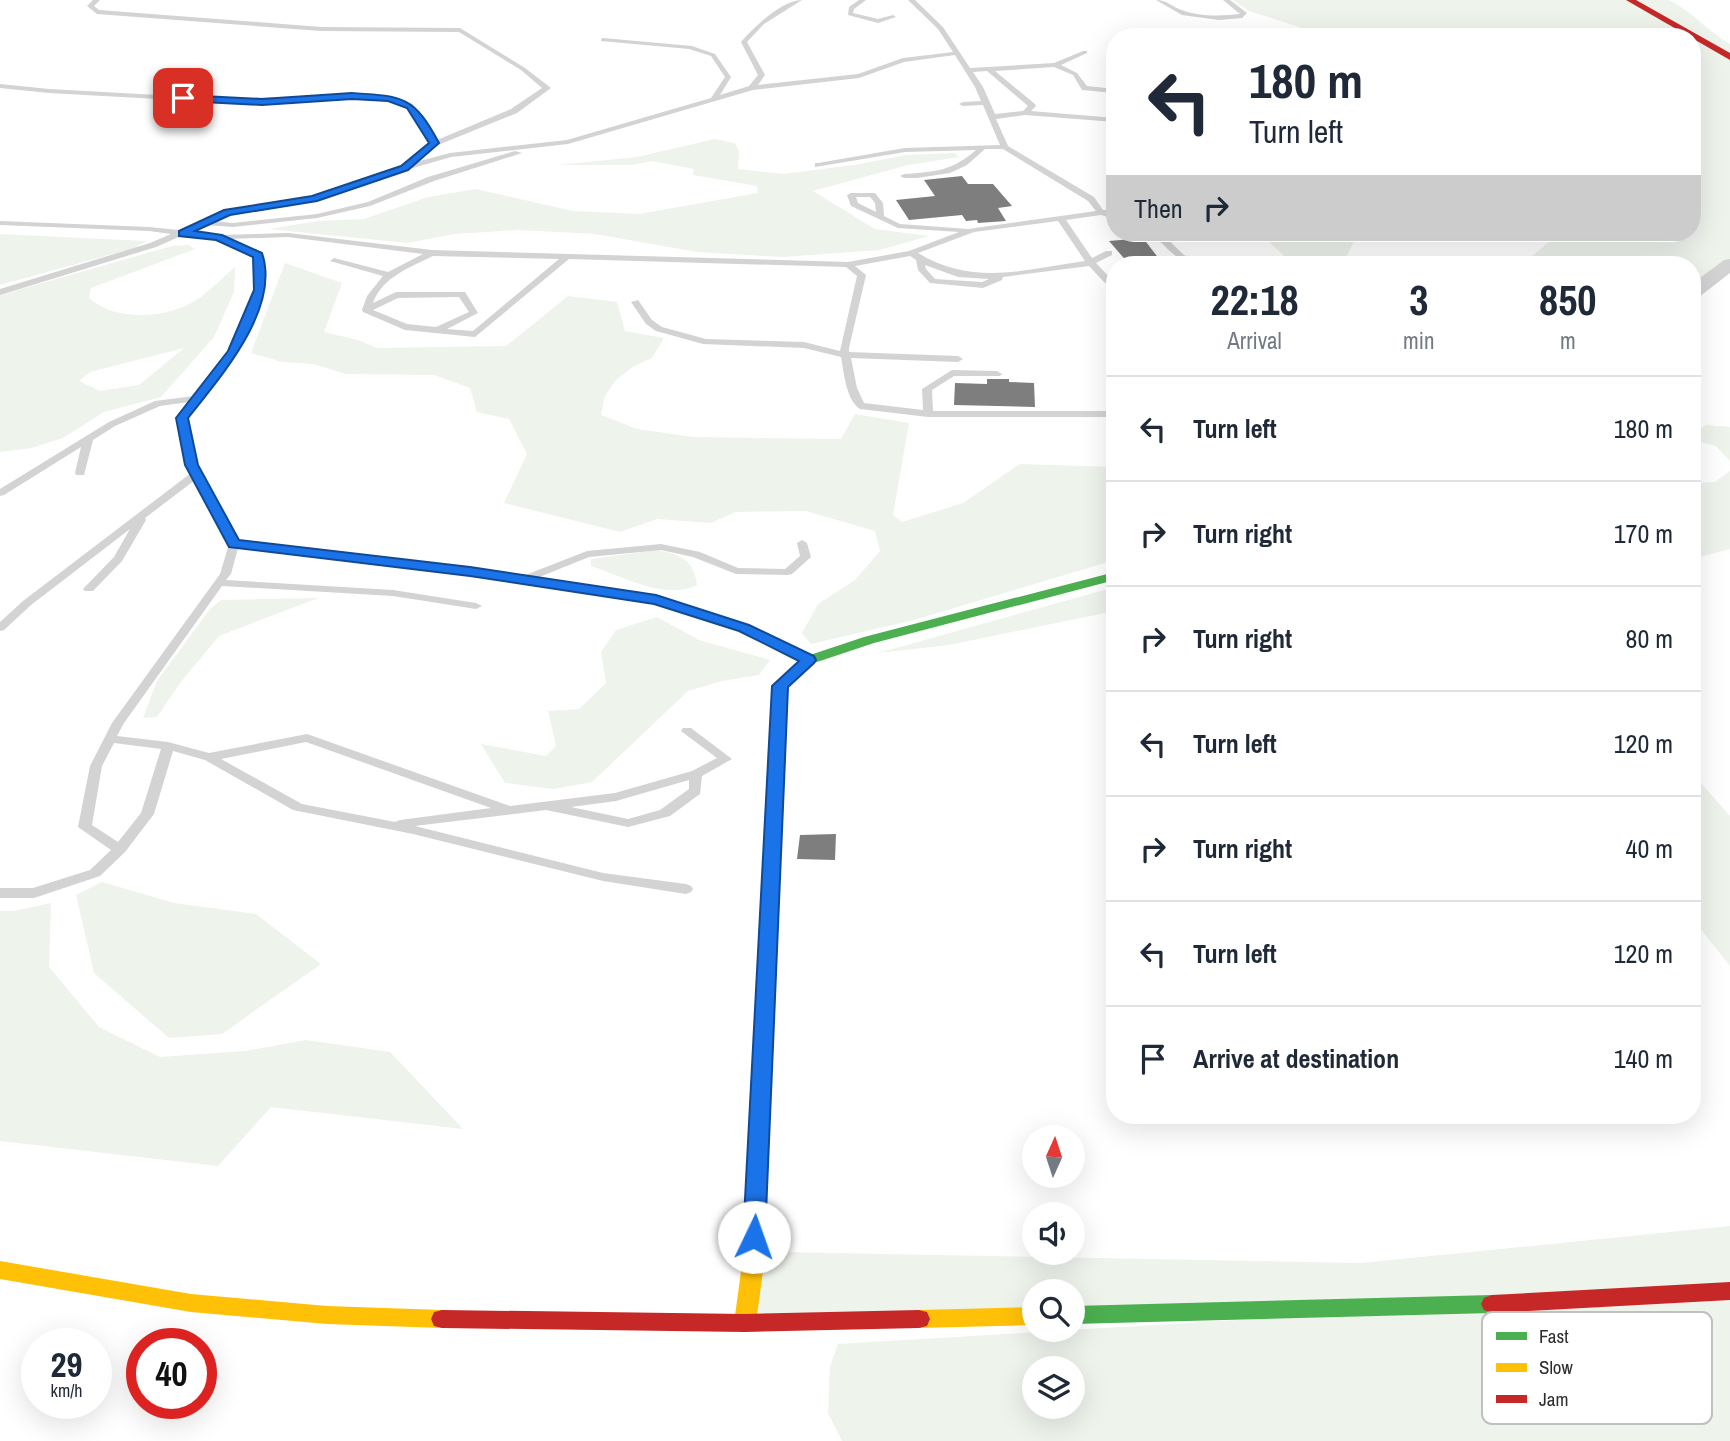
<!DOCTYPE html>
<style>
body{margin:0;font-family:"Archivo Narrow",sans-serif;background:#f2f2f3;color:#1f2937;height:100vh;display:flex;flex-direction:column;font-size:26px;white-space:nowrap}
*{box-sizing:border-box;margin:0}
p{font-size:23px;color:#747a83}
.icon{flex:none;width:38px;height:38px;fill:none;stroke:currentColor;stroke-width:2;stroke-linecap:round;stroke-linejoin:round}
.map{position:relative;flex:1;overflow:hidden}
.side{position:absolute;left:1106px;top:256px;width:595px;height:868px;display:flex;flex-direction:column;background:#fff;border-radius:28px;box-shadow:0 7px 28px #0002}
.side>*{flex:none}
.guide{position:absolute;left:1106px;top:28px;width:595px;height:214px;border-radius:28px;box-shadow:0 7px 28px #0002;background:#fff;color:#1f2937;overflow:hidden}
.needle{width:46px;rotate:3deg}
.tools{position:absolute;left:1022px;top:1125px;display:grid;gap:14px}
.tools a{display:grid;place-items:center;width:63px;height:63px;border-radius:50%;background:#fff;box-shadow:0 7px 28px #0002;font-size:35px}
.speed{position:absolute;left:21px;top:1328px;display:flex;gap:14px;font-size:35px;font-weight:700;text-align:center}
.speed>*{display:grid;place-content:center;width:91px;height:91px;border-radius:50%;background:#fff;box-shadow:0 7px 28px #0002;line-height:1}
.speed small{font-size:18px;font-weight:400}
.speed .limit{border:10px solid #d22;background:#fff;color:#111}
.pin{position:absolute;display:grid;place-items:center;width:60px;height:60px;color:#fff;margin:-30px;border-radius:14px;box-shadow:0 4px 10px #0006}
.me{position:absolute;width:77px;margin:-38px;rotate:3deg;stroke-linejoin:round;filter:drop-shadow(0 0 5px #0008)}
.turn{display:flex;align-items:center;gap:24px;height:147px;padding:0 28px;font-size:32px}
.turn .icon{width:91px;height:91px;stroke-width:2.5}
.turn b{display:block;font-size:49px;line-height:60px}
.then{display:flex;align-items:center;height:66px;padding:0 28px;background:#0003;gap:14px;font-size:26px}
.eta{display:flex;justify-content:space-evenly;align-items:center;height:119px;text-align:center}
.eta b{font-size:42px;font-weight:800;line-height:49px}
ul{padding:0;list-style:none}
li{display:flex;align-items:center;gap:21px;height:105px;padding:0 28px;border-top:2px solid #e0e1e3}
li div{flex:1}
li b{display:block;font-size:26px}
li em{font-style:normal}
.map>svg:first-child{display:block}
.green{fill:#eef3ec;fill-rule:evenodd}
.building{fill:#7e7e7e}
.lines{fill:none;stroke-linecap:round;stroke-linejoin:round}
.lane{fill:#d3d3d3;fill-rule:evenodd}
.street{fill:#d3d3d3;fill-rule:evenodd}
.fast{fill:#4caf50;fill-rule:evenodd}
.slow{fill:#ffc107;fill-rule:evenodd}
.jam{fill:#c62828;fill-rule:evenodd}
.route{fill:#1a73e8;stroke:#114b97;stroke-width:2}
.key{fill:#fff;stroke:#c0c0c0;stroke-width:2}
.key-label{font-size:19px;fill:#2e2e2e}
</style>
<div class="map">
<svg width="1730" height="1441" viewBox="0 0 1730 1441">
<rect width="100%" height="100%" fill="#fff"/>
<path class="green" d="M1233 0H1669C1692 11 1708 32 1730 44V264L1692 293V264H1536L1532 256 1555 237 1586 234 1583 233H1692V37H1306L1299 27 1249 11Z
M715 139 735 143 739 152 738 169 783 174 854 165 906 155 955 153 959 157 908 165 813 191 875 229 929 236 880 250 782 257 697 252 595 234 519 230 454 234 407 243 269 229 318 221 364 219 428 197 476 189 573 211 639 214 758 193 757 186 693 175 694 169 652 161 632 165H559L637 157Z
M0 234 147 241 134 248 0 285Z
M1277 234 1355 239 1343 264H1293L1270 243Z
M189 245 195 249 91 288 89 298C116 322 168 319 198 299 211 290 223 277 235 267L234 292 214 337 161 397 104 412 63 438 32 448 0 452V295L172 246ZM184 348 139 385 100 391 79 381 90 372Z
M285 263 342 283 324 332 358 340 377 348 506 346 568 296 617 302 625 331 664 338 652 358 634 366 616 380 605 396 601 415 637 429 693 437 841 439 855 414 909 423 893 515 902 522 963 503 1020 464 1115 467V560L914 620 811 644 802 633 818 604 855 580 880 551 875 531 806 511 735 512 711 523 657 519 620 532 504 503 527 454 509 419 477 412 470 388 434 375 345 374 314 364 282 362 251 353Z
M1706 425 1730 427V461L1716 446 1692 440V430L1697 431Z
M1730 471V549L1692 559V483L1715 482Z
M658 550C681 555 694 560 697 585 665 601 622 576 591 566V559Z
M1115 587V611L949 645 878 653Z
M318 598 219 636 180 683 157 717 143 718 157 681 210 609 221 600Z
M657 617 699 640 770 660 759 675 722 681 688 691 592 782 554 789 505 783 481 744 546 756 556 746 548 711 579 709 606 683 601 652 616 630Z
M1692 773 1730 816V966L1692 918Z
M102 882 174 903 256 914 321 964 222 1034 169 1038 94 973 76 895Z
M51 903 49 967 99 1027 160 1057 245 1051 306 1040 390 1052 463 1129 271 1107 218 1166 0 1141V911H14Z
M1730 1226V1291L1713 1292H1730V1441H842L828 1413 830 1366 838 1344 1506 1304 1073 1315V1292H1034V1316L745 1323 753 1264 781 1252 1361 1263ZM1034 1368H1073V1407H1034Z"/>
<path class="building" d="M962 176 968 184H993L1012 206 998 208 1006 221 978 223 977 220 966 221 962 215 909 220 896 200 935 196 924 180Z
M1143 238 1163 264H1129L1109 241Z
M1000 379H1009V382L1034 383 1035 407 954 405 955 383 987 384V379Z
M836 834 835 860 797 859 800 835Z"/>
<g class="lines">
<path class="lane" d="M93 0H100L94 6 99 10 321 27 460 28 525 68 551 88 517 113 438 145 416 162 450 153 567 140 711 98 725 77 711 56 689 49 601 41V39L603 38 692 46 715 54 731 77 720 95 749 86 758 75 741 42C754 27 782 0 802 0L764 24 747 42 765 75 758 85 858 74 903 58 953 52 938 29 908 0H915L943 27 970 68 1054 63 1083 51H1087V53L1061 65 1077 73 1087 86 1115 89V93L1082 90 1073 75 1054 67 995 71 1035 104 1036 106 1031 111 1115 118V122L1025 115 996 119 1008 146 1094 197 1103 210H1110V213L1115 214V219L1101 215 1066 220 1092 258 1106 251H1112V255L1096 263 1115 283V291L1104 282 1089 266 1003 277 1002 280 983 288 930 283 918 270 916 260 910 256 855 266 866 275 849 348V352L958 356 963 359 958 362 851 358 857 388 864 403 923 410 922 389 952 370 997 371 1002 374 1000 376H954L932 390 933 411H1115V417H928L860 409C846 400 844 373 841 357L804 348 703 344 656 331 646 324 631 302 638 300 652 320 662 327 706 339 804 342 840 351 857 276 846 267 569 259 475 337 405 330 363 312 362 310 367 296 383 276 330 261 334 258 388 272 423 254 288 237 229 239 261 254C277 312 219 376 187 418L197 465 238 541 470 568 523 576 587 551 661 544 700 552 738 568 785 569 800 556 797 543 802 540 807 543 811 557 792 574 788 575 736 574 693 557 661 550 589 557 537 578 660 598 748 626 815 660 813 662H805L740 630 654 603 470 574 238 548 231 574 226 580 393 590 476 603 482 606 476 609 393 596 222 586 124 723 117 736 168 742 209 753 307 734 510 806 615 793 692 771 717 758 681 731 683 728H691L732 759 702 776 700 794 670 816 628 827 546 810 415 826 603 873 686 884 691 886 693 889 691 892 686 894 603 881 413 834 293 810 205 760 173 751 154 814 125 852 100 876 34 898H0V888H33L90 870 111 850 78 827 90 766 112 723 220 574 229 544 195 480 145 518 146 520 122 561 93 591H85L83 589 114 557 130 529 31 605 4 630 0 631V622L23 601 191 473 187 465 177 418 189 402 160 406 115 426 93 440 84 475H76L75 473 81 447 4 495 0 496V489L109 422 155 401 194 396 230 350 256 290 254 257 217 240 181 236 156 247 0 295V289L150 243 171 234 149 231 0 225V221L149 227 179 230 225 210 311 196 407 165V161L431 143 420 123 407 108 388 100 352 98 230 103 49 93 0 88V84L49 89 230 99 352 94 389 96 413 104 427 122 437 140 511 109 542 88 521 70 459 32 321 31 97 14 87 6ZM955 55 975 87 981 101 963 102 959 104 963 106 983 105 1000 145 905 148 818 163H815V167L905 152 976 150C952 171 935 172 904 174L900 176 904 178H917L950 173 967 165 985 149H1003L1088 201 1096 211 968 229 900 224 884 216 883 203 875 193H851L847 195 851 206 898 228 959 232 909 251 848 262 432 250 288 233 219 235 190 232 205 225 233 227 317 218 370 206 434 181 522 153 515 151 428 177 368 202 317 214 233 223 214 221 230 214 316 200 382 177 451 157 568 144 753 90 859 78 904 62ZM987 71 1028 106 1023 111 995 114 983 87 973 72ZM856 197H870L875 203 876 212 858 203ZM1058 221 1085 261C1025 269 974 287 918 253L974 232ZM433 256 559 259 473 331 447 329 478 313 465 292H396L373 303C382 277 411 267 433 256ZM925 265 958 277 989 279 982 282 935 279 926 269ZM459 297 469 312 436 327 407 324 373 310 398 298ZM306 742 491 808 400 820 395 822 302 804 221 759ZM114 743 161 749 141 813 118 842 92 825 102 766ZM689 780V789L660 810 628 819 571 807 616 801Z
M859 0H866L854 9 853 13 878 19 893 15 896 17 878 23 848 15 849 7Z
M1156 0C1167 0 1172 7 1182 10 1199 17 1222 16 1240 14L1223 0H1230L1247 13 1242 18 1219 20 1182 15Z
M1153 233H1161L1184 255 1201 264C1180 265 1166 248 1153 233Z
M1313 233H1361L1436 237 1440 239 1436 241 1317 235Z"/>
<path class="street" d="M1730 259V273L1699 297 1692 299V284L1724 260Z"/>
<path class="fast" d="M1115 572V580L874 643 814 663 788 687 786 730 778 735 770 730 772 686 804 657 864 637Z
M1492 1295 1500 1298 1503 1304 1500 1310 1492 1313 1073 1324V1306Z"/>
<path class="slow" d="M763 1047 770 1049 773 1054 764 1264 756 1323 753 1330 745 1332 737 1330 734 1323 742 1264 753 1054 756 1049Z
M0 1261 191 1294 327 1306 442 1310 450 1312 453 1319 450 1326 442 1328 327 1324 191 1312 0 1279Z
M1034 1307V1325L919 1328 911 1326 908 1319 911 1312 919 1310Z"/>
<path class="jam" d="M1626 0H1636L1730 53V60Z
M778 725 786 730 773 1054 770 1059 763 1061 756 1059 753 1054 770 730Z
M1730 1282V1300L1492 1313 1484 1310 1481 1304 1484 1298 1492 1295Z
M442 1310 745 1314 919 1310 927 1312 930 1319 927 1326 919 1328 745 1332 442 1328 434 1326 431 1319 434 1312Z"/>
</g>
<path class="route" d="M352 93C403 96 414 96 439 143L408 170 317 201 230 215 195 231 222 235 262 253C281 309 220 377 188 418L198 465 239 540 470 567 656 595 749 625 814 656 816 660 814 663 788 687 765 1237 761 1244 754 1246 746 1244 743 1237 772 686 799 661 739 631 654 604 470 576 229 547 185 465 176 418 228 351 254 290 253 257 216 240 179 236V231L224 210 312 196 401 166 429 143 407 108 388 101 352 99 262 105 183 101 178 98 183 95 262 99Z"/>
<rect x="1482" y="1312" width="230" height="112" rx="10" class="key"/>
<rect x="1496" y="1332" width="31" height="8" fill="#4caf50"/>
<rect x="1496" y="1363" width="31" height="9" fill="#ffc107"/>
<rect x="1496" y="1395" width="31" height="8" fill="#c62828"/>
<g class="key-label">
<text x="1539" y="1343">Fast</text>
<text x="1539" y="1374">Slow</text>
<text x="1539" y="1406">Jam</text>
</g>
</svg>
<div class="tools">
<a><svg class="needle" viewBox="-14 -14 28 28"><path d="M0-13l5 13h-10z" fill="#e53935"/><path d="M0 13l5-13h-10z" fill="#747a83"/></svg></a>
<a><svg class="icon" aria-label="sound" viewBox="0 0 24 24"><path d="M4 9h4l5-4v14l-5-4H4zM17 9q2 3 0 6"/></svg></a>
<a><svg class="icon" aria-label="search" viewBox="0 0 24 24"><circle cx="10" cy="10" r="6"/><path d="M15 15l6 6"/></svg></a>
<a><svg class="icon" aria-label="layers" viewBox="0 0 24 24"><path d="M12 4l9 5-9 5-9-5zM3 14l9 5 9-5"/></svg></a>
</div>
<div class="speed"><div>29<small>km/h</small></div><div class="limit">40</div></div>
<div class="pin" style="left:183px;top:98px;background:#d93025"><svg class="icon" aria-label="arrive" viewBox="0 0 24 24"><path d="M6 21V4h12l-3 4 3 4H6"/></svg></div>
<svg class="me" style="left:754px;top:1237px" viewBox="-20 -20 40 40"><circle r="19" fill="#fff"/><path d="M0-13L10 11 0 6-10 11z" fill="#1a73e8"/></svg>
<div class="guide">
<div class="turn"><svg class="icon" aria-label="left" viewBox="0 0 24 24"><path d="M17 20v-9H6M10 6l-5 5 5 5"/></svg><div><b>180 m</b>Turn left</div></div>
<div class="then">Then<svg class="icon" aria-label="right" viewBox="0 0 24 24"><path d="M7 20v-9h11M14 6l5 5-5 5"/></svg></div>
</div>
<section class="side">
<div class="eta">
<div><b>22:18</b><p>Arrival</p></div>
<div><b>3</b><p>min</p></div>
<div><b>850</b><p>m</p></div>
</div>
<ul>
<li><svg class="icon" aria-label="left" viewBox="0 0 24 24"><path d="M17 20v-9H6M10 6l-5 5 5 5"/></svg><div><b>Turn left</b></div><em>180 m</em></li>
<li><svg class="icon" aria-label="right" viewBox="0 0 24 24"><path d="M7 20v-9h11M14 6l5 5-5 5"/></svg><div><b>Turn right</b></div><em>170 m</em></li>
<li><svg class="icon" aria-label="right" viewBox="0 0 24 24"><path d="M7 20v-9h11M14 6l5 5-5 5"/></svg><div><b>Turn right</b></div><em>80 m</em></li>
<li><svg class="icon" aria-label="left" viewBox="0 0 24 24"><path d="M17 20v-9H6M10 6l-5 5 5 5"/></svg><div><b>Turn left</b></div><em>120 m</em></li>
<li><svg class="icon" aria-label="right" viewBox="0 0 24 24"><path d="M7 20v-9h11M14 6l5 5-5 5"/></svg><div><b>Turn right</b></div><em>40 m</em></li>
<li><svg class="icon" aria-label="left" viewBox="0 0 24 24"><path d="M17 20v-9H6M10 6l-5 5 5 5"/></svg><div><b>Turn left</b></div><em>120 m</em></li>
<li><svg class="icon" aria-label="arrive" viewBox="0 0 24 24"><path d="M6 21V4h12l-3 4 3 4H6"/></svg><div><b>Arrive at destination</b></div><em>140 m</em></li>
</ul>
</section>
</div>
